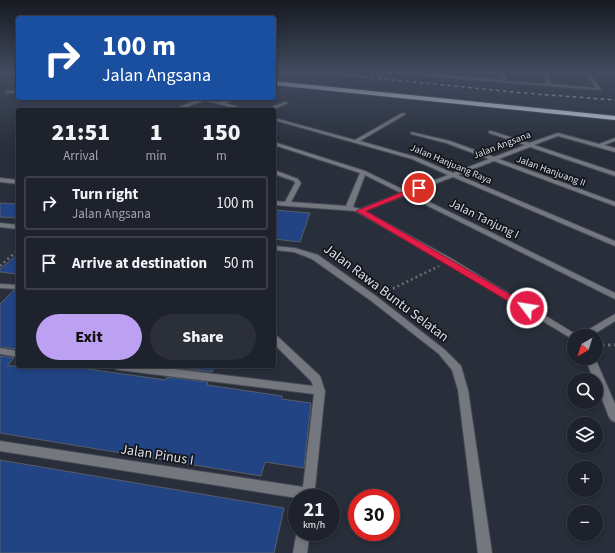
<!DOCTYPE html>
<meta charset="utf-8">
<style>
body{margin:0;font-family:"Source Sans 3",sans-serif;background:#2b2f38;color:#f1f3f6;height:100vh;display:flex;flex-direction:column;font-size:15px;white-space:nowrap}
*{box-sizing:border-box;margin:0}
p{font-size:13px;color:#a1a4a9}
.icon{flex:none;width:22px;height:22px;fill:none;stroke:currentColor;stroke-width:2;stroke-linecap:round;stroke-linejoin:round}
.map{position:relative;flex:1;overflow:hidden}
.panel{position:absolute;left:16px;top:108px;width:260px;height:260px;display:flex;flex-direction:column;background:#1e222c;border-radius:4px;box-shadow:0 2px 6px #0003,0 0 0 1px #3c3f48}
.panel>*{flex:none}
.hud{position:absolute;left:16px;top:16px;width:260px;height:84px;border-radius:4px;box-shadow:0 2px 6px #0003,0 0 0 1px #3c3f48;background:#1a4fa0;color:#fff;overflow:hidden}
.needle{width:26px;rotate:219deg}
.controls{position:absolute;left:567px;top:329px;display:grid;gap:8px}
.controls a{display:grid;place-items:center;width:36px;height:36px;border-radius:50%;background:#1e222c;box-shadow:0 2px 6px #0003,0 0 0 1px #3c3f48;font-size:20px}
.speed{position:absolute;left:288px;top:489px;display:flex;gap:8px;font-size:20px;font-weight:700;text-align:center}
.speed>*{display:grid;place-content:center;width:52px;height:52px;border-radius:50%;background:#1e222c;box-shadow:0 2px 6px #0003,0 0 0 1px #3c3f48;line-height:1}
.speed small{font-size:10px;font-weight:400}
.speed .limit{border:6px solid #d22;background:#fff;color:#111}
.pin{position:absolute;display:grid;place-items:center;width:34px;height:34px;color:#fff;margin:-17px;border:2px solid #fff;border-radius:50%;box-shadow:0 1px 4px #0007}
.me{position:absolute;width:44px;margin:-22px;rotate:301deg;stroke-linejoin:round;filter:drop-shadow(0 0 3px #0008)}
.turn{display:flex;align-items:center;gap:14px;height:84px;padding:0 20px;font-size:18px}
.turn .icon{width:52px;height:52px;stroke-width:2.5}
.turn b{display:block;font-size:28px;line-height:34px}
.eta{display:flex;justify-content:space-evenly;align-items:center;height:68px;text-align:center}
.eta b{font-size:24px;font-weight:800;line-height:28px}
.button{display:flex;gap:8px;margin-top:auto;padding:8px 20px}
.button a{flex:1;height:46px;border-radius:24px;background:#bca0f2;color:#111;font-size:16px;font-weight:800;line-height:46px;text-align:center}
.button a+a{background:#2b2f38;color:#f1f3f6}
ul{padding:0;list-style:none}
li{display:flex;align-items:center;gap:12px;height:54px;margin:0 8px 6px;padding:0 12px;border:2px solid #3c3f48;border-radius:4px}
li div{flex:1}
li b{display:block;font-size:15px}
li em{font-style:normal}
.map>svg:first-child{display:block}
.building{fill:#224484;stroke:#575e6a}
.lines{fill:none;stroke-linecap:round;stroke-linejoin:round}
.minor-casing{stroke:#454a56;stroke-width:2}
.tertiary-casing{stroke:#454a56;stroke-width:2}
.motorway-casing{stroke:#454a56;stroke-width:2}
.path-far1{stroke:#686d78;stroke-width:2.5;stroke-dasharray:2 3;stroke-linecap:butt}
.path{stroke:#686d78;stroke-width:3;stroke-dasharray:2.5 3.5;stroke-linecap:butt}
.minor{fill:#74777d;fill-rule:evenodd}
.tertiary{fill:#74777d;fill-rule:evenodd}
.motorway{fill:#d6deed;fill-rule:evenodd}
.rail{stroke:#b5bac2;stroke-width:1.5;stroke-dasharray:3.5 3.5;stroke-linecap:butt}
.route{fill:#e11d48;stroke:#92132f}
.labels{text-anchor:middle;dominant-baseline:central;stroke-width:3.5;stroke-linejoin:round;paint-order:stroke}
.far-street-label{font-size:10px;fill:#dbdfe7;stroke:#14161c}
.street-label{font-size:12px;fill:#dbdfe7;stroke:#14161c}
.near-street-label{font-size:14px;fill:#dbdfe7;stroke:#14161c}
</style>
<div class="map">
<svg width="615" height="553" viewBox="0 0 615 553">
<rect width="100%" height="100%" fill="#282e3a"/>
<path class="building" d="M0 203 18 204V218L0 217Z
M274 210 310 213 300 242 274 239Z
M18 254V274L0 272V269Z
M14 290H18V349L0 347V304Z
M0 356 14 358 7 366H66L166 380 167 377 208 382 207 385 282 396V399L311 403 304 468 265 462 261 476 0 433Z
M173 366H215L212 372 172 367Z
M0 460 284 508 274 553H0Z"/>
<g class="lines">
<defs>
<path id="minor" d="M6 72H12L0 76V74Z
M400 72 502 80 500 72H504L506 81 547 84 543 72H547L551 84 596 88 585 72H588L601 89 599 90 380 72Z
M18 90V92L7 93 5 92Z
M198 98C206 98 214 103 221 102 227 101 232 98 238 98L225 103 248 110H241L205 100 178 110H172L200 99Z
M285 102 288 103 271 110H265Z
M402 113 406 114 360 141 416 157 453 173 489 159 446 143 411 134V132L450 141 494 157 525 145 489 133V131H491L529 143 558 133 599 144 615 138V141L604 145 615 148V152L558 136 534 145 615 172V176L530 147 499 159 615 202V206L494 161 458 175 615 241V246L453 177 411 193 615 293V299L406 195 365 211 452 259 577 335 578 336H574V340L446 263 355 211 274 205V201L285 202 295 183 294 181 274 174V170L298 179 301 183 291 202 346 206 360 173 274 145V142L365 171 406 191 448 175 412 159 274 120V118L355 140ZM365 175 401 193 360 209 353 207Z
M0 178 18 180V184L0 182Z
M0 284 18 285V289L0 288Z
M615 314V321L591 336H579L581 334Z
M274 335 277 336 320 376 325 391 314 498H297L0 451V441L303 487 314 394 119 370 115 369 114 366H149L313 386 311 381 274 344Z
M0 348 18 351V357L0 354Z
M585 358H595L615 404V422L611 420 609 417 596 384V380H594Z
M297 530V532H310L307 553H293Z"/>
<path id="tertiary" d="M0 223 18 225V229L0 227Z
M274 246 295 248 318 255 376 296 445 350 461 366 468 390 492 553H478L458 390 452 370 439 354 370 300 312 259 294 252 274 250Z"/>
<path id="motorway" d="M274 81 615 116V120L274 85Z"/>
</defs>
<use href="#minor" class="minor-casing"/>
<use href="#tertiary" class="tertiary-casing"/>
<use href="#motorway" class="motorway-casing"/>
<path class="path-far1" d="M0 266 18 250
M384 293 439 266"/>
<path class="path" d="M596 345H615"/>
<use href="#minor" class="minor"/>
<use href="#tertiary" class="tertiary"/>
<use href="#motorway" class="motorway"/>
<path class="rail" d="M315 72 523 93 615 100"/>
</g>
<linearGradient id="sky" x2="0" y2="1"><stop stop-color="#161920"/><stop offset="0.48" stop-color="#424c60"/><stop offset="1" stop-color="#424c60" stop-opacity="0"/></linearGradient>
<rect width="615" height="150" fill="url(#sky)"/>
<path class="route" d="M417 186 423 188 366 211 530 306 532 308 530 310H523L356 211Z"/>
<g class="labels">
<g class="far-street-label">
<text transform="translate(502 145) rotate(-21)">Jalan Angsana</text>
<text transform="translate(451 164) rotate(23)">Jalan Hanjuang Raya</text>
<text transform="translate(551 171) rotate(20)">Jalan Hanjuang II</text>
</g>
<g class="street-label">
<text transform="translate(484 219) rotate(26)">Jalan Tanjung I</text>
</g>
<g class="near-street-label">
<text transform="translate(386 293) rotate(37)">Jalan Rawa Buntu Selatan</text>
<text transform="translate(157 455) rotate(9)">Jalan Pinus I</text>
</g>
</g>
</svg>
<div class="controls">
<a><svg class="needle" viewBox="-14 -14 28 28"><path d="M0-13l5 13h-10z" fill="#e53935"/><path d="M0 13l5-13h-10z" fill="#a1a4a9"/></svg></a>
<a><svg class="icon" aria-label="search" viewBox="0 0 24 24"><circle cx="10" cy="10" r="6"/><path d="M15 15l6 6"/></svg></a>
<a><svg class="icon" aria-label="layers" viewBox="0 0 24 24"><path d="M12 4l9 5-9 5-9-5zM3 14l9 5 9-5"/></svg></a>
<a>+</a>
<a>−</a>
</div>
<div class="speed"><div>21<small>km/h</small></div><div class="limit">30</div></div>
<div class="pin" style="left:419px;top:188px;background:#d93025"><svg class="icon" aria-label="arrive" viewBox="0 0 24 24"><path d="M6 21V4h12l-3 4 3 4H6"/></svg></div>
<svg class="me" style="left:527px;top:308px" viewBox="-20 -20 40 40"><circle r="17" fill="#e11d48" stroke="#fff" stroke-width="3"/><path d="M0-11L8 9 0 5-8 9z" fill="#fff"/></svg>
<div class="hud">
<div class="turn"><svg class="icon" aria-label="right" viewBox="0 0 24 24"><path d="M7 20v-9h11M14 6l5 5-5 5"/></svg><div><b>100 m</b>Jalan Angsana</div></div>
</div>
<section class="panel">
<div class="eta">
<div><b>21:51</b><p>Arrival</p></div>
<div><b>1</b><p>min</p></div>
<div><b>150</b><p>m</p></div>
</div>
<ul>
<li><svg class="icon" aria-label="right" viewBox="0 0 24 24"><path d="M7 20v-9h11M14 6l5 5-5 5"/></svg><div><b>Turn right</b><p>Jalan Angsana</p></div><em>100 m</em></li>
<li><svg class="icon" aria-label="arrive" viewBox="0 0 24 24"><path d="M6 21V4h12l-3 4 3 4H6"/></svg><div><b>Arrive at destination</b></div><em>50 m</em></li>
</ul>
<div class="button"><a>Exit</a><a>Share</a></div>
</section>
</div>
